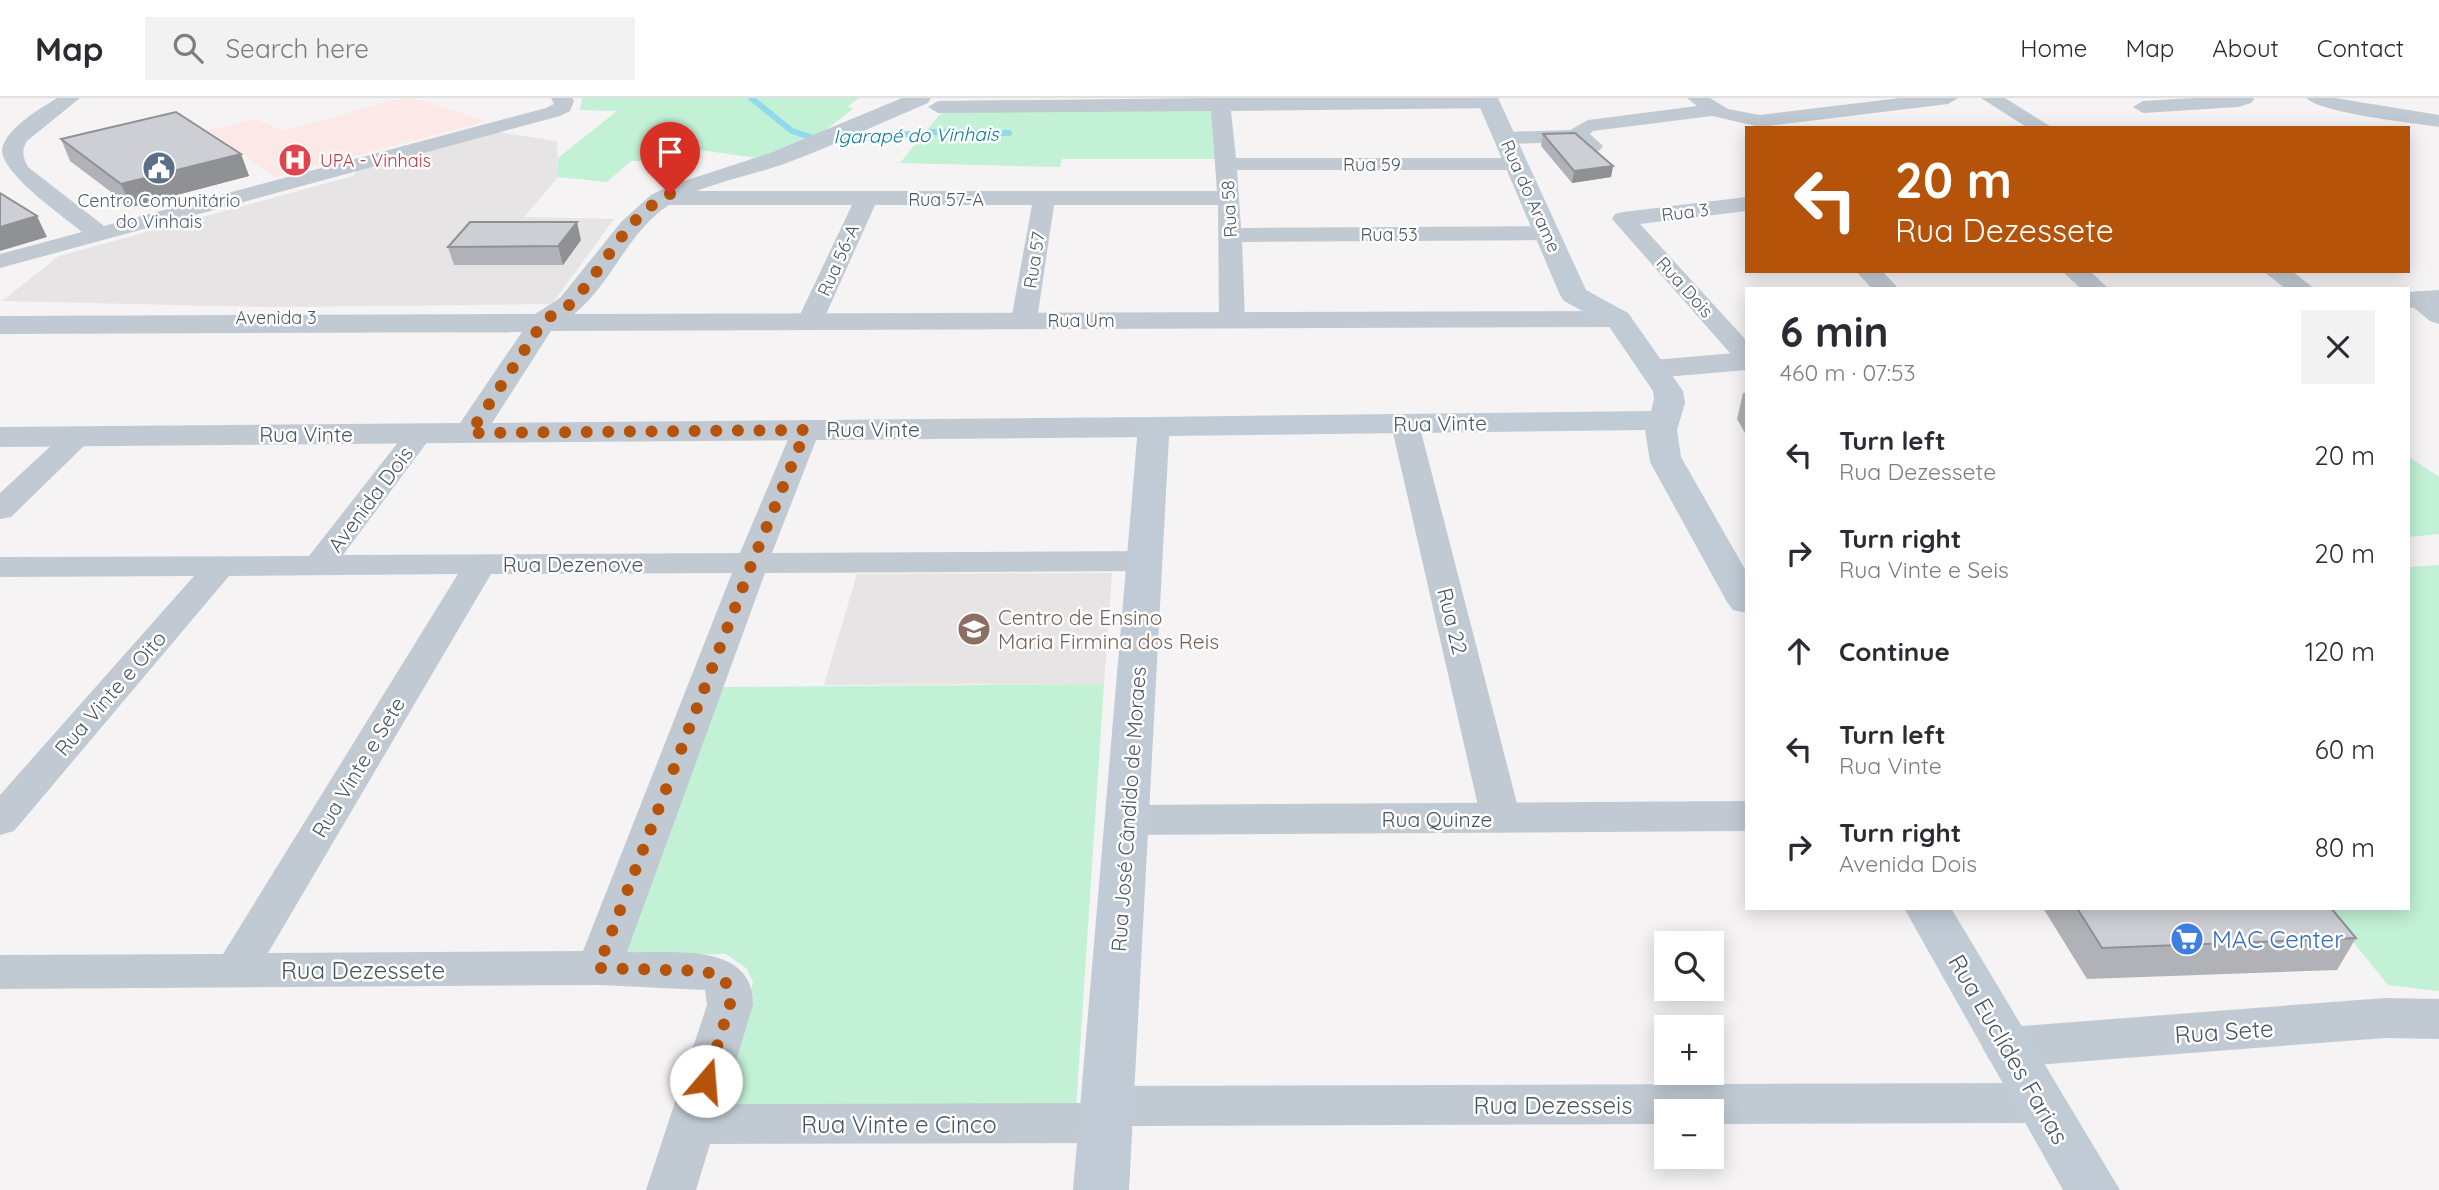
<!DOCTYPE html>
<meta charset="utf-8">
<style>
body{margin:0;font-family:Quicksand,sans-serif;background:#f2f2f3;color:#2b2b33;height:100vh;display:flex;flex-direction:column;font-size:26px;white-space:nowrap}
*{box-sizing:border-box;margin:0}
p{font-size:23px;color:#7c7c81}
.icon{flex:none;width:38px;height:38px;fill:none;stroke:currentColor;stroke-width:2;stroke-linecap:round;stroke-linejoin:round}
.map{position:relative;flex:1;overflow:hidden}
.side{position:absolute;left:1745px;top:189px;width:665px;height:623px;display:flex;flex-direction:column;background:#fff;border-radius:0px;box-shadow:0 4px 18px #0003}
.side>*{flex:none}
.guide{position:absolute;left:1745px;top:28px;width:665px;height:147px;border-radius:0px;box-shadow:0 4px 18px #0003;background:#b45309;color:#fff;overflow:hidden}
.controls{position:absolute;left:1654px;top:833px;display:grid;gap:14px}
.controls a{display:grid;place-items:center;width:70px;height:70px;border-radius:0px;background:#fff;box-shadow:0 4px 18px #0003;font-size:35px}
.pin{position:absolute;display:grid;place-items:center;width:60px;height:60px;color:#fff;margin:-72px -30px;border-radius:50% 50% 50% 0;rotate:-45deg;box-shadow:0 0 7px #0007}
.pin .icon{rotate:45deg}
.me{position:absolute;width:77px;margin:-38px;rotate:18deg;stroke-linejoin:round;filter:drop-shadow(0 0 5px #0008)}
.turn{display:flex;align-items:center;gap:24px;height:147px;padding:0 35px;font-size:32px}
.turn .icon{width:91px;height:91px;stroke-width:2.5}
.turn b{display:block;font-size:49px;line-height:60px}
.round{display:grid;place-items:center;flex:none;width:74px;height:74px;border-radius:0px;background:#f2f2f3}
.summary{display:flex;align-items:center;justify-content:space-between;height:119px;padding:0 35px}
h1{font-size:42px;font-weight:800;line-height:52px}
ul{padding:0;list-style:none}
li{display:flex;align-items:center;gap:21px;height:98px;padding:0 35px}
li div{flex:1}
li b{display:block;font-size:26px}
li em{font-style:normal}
header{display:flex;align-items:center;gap:42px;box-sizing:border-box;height:98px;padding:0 35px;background:#fff;border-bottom:2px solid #e1e1e2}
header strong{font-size:33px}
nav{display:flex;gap:38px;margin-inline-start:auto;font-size:24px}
.search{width:490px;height:63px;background:#f2f2f3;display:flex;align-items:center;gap:18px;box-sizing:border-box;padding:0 24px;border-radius:0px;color:#7c7c81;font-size:26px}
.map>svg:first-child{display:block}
.education{fill:#e6e4e5}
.medical{fill:#fce8e6}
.green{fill:#c3f1d5}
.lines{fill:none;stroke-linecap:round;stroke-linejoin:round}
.stream{stroke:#90daee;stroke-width:6}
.minor{fill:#c1cad2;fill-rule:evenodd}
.tertiary{fill:#c1cad2;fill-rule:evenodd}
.secondary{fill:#c1cbd6;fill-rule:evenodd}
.wall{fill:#b0b2b7}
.shaded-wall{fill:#909195}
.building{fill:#cdcfd5;stroke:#909195;stroke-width:2}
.route{stroke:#b45309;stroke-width:12;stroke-dasharray:0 21.6}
.labels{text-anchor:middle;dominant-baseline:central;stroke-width:5;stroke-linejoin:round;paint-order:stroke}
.far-health-label{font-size:18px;fill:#be3a42;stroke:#fff;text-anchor:start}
.far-street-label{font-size:18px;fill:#4a5661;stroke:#fff}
.far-service-label{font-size:18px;fill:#4e5e75;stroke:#fff}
.far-water-label{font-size:19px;font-style:italic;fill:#0c7c9b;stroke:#fff}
.street-label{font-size:21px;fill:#4a5661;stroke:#fff}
.education-label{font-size:21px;fill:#785e54;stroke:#fff;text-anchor:start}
.near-shop-label{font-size:24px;fill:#366cbe;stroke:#fff;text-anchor:start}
.near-street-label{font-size:24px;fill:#4a5661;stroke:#fff}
</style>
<header>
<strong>Map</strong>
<div class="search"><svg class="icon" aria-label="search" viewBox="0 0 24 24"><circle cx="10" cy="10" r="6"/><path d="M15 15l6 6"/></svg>Search here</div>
<nav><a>Home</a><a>Map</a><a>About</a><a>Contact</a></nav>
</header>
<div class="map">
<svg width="2439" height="1092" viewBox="0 0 2439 1092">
<rect width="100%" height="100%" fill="#f5f3f3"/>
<path class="education" d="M489 33 557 43 558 79 524 119 614 121 552 206 268 209 2 203 59 158 353 78 361 69Z
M1112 475 1104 586 824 587 857 476Z"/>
<path class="medical" d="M402 0H414L487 23 275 79 209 32 256 21 284 33Z"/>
<path class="green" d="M582 0H859L848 8 853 11 824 33 757 60 686 50 660 62 631 63 607 84 558 79V60L617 13 580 12Z
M1204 11 1215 15 1219 61H1062L1060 69 900 65 940 16 952 14Z
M2408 358 2439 379V436L2408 439Z
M2439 467V893L2388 887 2326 810H2408V469Z
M1104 586 1076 1011 717 1013 753 884 746 870 726 856 618 857 718 589Z"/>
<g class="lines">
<path class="stream" d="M751 0 792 33 813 40 844 42 933 34 1009 35"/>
<path class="minor" d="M57 0H80L27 43C21 52 23 60 28 69L104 128 546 10 554 6 551 0H572L574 3 570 13 560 18 0 170V156L82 134C64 119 0 75 2 51 8 28 39 12 57 0Z
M1210 0H1490L1500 6 1497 10 1231 13 1236 60H1516L1524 61 1527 66 1524 71 1516 72H1237L1241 130 1547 128 1555 130 1559 135 1555 140 1547 142 1242 144 1245 222 1241 227 1232 230 1223 227 1219 222 1218 107H1054L1037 222 1033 227 1024 230 1015 227 1011 222 1032 107H875L823 223 819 228 810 231 801 228 797 223 852 107H663L655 105 652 100 655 95 663 93H1217L1211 13 938 15 928 9 938 3Z
M1687 0H1710L1728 11 1760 17 1900 0H1958L1948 6 1760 29 1712 18 1593 33 1590 36 1603 48 1600 52 1593 54 1575 44 1505 46 1498 44 1495 40 1498 36 1505 34 1570 32 1588 22 1697 8Z
M1981 0H2005L2053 30H2028Z
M2193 0H2253L2254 1 2251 5 2238 9 2143 15 2133 9 2143 3Z
M2307 0H2335L2439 17V29C2415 25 2319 15 2307 0Z
M1746 99V113L1640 126 1746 242V265L1737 263 1612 121 1615 116 1623 114Z
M1856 173H1882L1899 191H1872Z
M2062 173H2090L2109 191H2081Z
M2263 173H2292L2315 191H2286Z
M2418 193 2427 196 2439 205V226L2430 223 2408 205 2409 196Z
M1405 317 1415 320 1419 326 1521 721 1515 731 1501 735 1487 731 1481 721 1391 326 1395 320Z
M806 323 816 326 820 332 772 455 1145 453 1157 456 1161 463 1157 470 1145 473 765 475 627 854C671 856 754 843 753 907L723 1006 1085 1005 1090 994 1107 988 2041 985 2058 991 2065 1005 2058 1019 2041 1025 1712 1026V1013H1666V1026L1128 1028 1122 1039 1105 1045 710 1046 696 1092H646L707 907 705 892 599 887 0 891V857L223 856 458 476 229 478 14 733 0 737V697L194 478 0 479V459L309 458 410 329 420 326 430 329 434 335 343 457 740 455 792 332 796 326ZM732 475 583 853 268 855 491 476Z
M78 329 88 332 93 338 88 344 11 419 0 421V395L68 332Z"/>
<path class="tertiary" d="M902 0H931L928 5C880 25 833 48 784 66 747 79 702 86 669 107 627 134 612 186 574 216L1618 213 1628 215 1632 221 1628 227 1618 229 551 233 492 325 1154 319 1165 322 1170 329 1165 336 1154 339 0 349V329L460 325 522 234 0 236V218L535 216 560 200 622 123 651 97 669 88 770 55Z
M2439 192V208L2408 210V194Z
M1746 254V272L1653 280 1642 277 1638 271 1642 265 1653 262Z
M1746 703V733L1127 737 1111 733 1105 722 1111 711 1127 707Z
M2385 900 2439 901V941L2385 940 2008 969 1990 963 1982 949 1990 935 2008 929Z"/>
<path class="secondary" d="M1476 0H1498L1586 192 1628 215 1683 293 1685 305 1677 332 1681 359 1746 473V515L1733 512 1727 504 1650 364 1645 332 1169 338 1129 1092H1073L1138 329 1143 322 1154 319 1651 313 1654 301 1653 293 1608 227 1564 203 1560 197Z
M1904 810H1951L2120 1092H2063Z"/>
</g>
<path class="wall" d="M1543 36 1613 68 1611 79 1572 85 1541 48Z
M61 41 241 56 249 78 131 109 70 63Z
M581 142 563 167H454L448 149Z
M1743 295H1746V337L1737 321Z
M2043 810H2331L2356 840 2337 872 2087 881Z"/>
<path class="shaded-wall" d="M241 56 249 78 131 109 121 86Z
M1613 68 1611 79 1572 85 1574 73Z
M37 118 47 139 0 153V129Z
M577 124 581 142 563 167 558 148Z"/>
<path class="building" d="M176 14 241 56 121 86 61 41Z
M1575 35 1613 68 1574 73 1543 36Z
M0 95 37 118 0 129Z
M470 124H577L558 148 448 149Z
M2077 810H2331L2356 840 2102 850Z"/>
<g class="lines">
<path class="route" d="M670 96C623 120 606 170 570 206 562 214 551 216 543 224L470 335 806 332 752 465 598 870 704 873 724 880 730 896V907L706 983"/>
</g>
<defs>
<symbol id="hospital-disc" viewBox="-11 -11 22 22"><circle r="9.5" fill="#e0444e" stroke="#fff"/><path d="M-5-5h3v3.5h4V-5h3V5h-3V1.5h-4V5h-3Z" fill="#fff"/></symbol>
<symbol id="civic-disc" viewBox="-11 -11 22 22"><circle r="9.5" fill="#5c6f8a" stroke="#fff"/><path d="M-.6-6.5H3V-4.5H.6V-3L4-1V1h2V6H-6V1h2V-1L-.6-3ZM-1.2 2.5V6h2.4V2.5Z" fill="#fff"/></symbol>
<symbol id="school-disc" viewBox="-11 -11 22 22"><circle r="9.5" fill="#8d6e63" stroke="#fff"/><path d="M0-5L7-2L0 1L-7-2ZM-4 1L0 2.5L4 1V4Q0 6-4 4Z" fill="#fff"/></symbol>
<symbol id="supermarket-disc" viewBox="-11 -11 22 22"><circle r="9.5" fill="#3f7fe0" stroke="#fff"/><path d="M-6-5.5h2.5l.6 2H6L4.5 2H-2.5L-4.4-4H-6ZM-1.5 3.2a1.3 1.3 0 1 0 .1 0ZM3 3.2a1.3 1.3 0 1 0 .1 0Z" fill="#fff"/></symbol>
</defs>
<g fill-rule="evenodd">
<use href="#hospital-disc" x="276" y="43" width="38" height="38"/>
<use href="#civic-disc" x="140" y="51" width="38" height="38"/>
<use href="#school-disc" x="955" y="512" width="38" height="38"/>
<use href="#supermarket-disc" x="2168" y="822" width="38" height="38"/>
</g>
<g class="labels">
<g class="far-health-label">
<text x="320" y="62">UPA - Vinhais</text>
</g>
<g class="far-street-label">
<text x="1372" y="66">Rua 59</text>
<text transform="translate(1531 98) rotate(66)">Rua do Arame</text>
<text x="946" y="101">Rua 57-A</text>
<text transform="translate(1229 111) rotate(-93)">Rua 58</text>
<text transform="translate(1685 114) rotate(-7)">Rua 3</text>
<text x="1389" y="136">Rua 53</text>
<text transform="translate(838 162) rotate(-66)">Rua 56-A</text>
<text transform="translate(1034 162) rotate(-81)">Rua 57</text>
<text transform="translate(1685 189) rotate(48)">Rua Dois</text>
<text x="276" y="219">Avenida 3</text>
<text x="1081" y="222">Rua Um</text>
</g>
<g class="far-service-label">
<text x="159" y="102">Centro Comunitário<tspan x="159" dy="21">do Vinhais</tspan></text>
</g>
<g class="far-water-label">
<text transform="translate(916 37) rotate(-1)">Igarapé do Vinhais</text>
</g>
<g class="street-label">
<text transform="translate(1440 325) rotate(-1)">Rua Vinte</text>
<text x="873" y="331">Rua Vinte</text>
<text x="306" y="336">Rua Vinte</text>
<text transform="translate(370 401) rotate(-53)">Avenida Dois</text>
<text x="573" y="466">Rua Dezenove</text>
<text transform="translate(1453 523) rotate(76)">Rua 22</text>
<text transform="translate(110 595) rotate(-49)">Rua Vinte e Oito</text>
<text transform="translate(358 669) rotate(-59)">Rua Vinte e Sete</text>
<text transform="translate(1128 711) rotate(-86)">Rua José Cândido de Moraes</text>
<text x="1437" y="721">Rua Quinze</text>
</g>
<g class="education-label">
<text x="998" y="519">Centro de Ensino<tspan x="998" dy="24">Maria Firmina dos Reis</tspan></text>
</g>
<g class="near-shop-label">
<text x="2212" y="841">MAC Center</text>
</g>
<g class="near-street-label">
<text x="363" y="872">Rua Dezessete</text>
<text transform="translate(2224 933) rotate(-4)">Rua Sete</text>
<text transform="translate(2009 951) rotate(60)">Rua Euclídes Farias</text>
<text x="1553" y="1007">Rua Dezesseis</text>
<text x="899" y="1026">Rua Vinte e Cinco</text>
</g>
</g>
</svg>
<div class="controls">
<a><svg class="icon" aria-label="search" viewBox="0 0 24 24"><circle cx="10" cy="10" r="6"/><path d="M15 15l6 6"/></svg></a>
<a>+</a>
<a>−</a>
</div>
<div class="pin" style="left:670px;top:96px;background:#d93025"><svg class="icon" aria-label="arrive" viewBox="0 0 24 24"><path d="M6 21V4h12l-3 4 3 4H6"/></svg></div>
<svg class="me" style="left:706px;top:983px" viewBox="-20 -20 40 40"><circle r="19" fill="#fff"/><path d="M0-13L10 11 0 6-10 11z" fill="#b45309"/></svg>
<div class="guide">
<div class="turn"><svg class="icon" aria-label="left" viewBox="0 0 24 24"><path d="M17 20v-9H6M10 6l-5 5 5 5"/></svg><div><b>20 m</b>Rua Dezessete</div></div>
</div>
<section class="side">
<div class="summary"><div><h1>6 min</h1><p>460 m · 07:53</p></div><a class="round"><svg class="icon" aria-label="close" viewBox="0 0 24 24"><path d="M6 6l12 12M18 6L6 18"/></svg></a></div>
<ul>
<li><svg class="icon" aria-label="left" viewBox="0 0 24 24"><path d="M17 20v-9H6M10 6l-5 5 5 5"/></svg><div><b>Turn left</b><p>Rua Dezessete</p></div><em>20 m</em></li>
<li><svg class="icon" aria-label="right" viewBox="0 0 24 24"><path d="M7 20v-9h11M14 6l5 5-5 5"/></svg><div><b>Turn right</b><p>Rua Vinte e Seis</p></div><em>20 m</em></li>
<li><svg class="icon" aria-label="ahead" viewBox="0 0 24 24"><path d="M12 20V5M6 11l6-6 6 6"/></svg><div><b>Continue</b></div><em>120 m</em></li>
<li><svg class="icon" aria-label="left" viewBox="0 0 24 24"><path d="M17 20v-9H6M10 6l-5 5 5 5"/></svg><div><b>Turn left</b><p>Rua Vinte</p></div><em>60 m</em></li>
<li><svg class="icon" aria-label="right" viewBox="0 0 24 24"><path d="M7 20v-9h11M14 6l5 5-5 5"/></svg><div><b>Turn right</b><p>Avenida Dois</p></div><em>80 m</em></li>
</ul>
</section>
</div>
